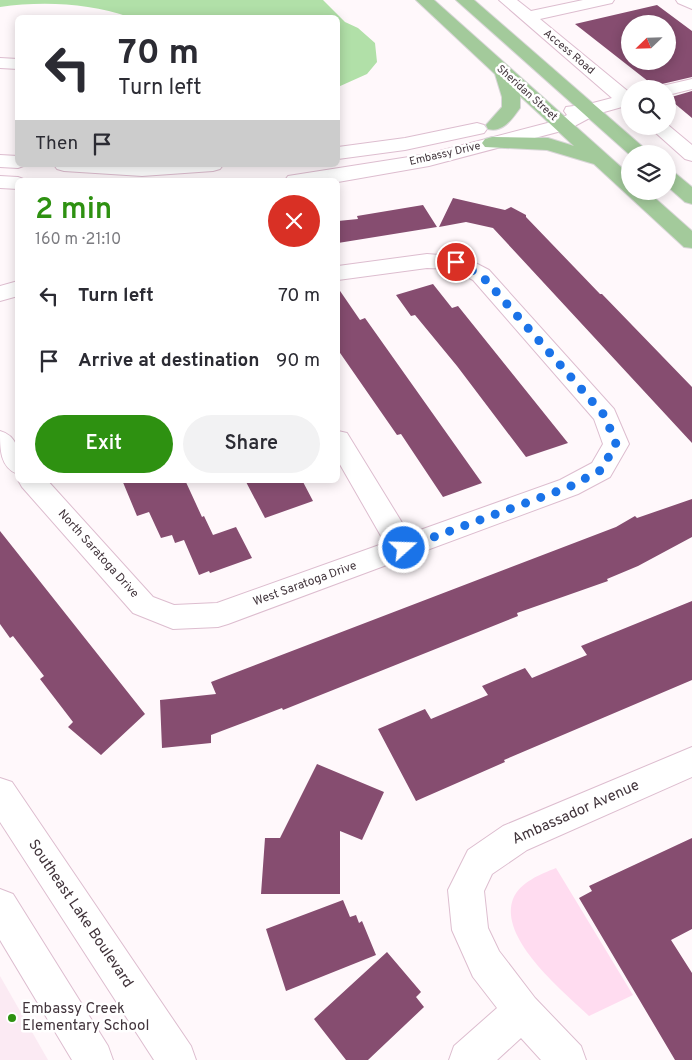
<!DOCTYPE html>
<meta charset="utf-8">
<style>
body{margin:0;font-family:Overpass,sans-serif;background:#f2f2f3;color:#2b2b33;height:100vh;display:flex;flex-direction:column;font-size:19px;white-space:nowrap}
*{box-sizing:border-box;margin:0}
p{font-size:16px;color:#7c7c81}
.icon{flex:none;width:28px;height:28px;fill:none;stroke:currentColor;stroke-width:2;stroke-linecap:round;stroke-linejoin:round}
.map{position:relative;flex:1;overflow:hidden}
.drawer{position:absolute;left:15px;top:178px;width:325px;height:305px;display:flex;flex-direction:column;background:#fff;border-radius:8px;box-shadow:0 2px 12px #0003}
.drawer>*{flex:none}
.guide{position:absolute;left:15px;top:15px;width:325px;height:152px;border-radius:8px;box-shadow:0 2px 12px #0003;background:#fff;color:#2b2b33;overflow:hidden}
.needle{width:32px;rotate:247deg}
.controls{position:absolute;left:621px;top:15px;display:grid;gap:10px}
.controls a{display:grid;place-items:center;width:55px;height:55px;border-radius:50%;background:#fff;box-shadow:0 2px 12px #0003;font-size:25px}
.pin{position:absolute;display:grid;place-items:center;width:42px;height:42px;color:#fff;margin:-21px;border:2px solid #fff;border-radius:50%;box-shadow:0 1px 5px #0007}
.me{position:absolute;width:55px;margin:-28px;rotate:70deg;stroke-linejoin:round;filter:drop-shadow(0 0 4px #0008)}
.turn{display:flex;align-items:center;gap:18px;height:105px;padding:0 20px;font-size:22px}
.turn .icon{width:65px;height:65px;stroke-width:2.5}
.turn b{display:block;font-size:35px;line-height:42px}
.then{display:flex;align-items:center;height:48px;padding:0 20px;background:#0003;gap:10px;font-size:19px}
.round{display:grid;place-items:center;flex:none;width:52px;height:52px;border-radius:26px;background:#f2f2f3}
.summary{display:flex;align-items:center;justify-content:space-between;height:85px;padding:0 20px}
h1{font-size:30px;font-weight:600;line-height:38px;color:#2e9111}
.cta{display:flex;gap:10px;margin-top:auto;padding:10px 20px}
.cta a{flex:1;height:58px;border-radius:30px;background:#2e9111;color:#fff;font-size:20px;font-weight:600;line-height:58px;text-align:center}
.cta a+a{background:#f2f2f3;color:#2b2b33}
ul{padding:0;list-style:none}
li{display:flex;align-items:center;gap:15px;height:65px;padding:0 20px}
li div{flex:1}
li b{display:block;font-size:19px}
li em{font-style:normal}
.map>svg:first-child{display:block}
.built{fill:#fbeaf3}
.green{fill:#ffdcf0}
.water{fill:#b1e0a8}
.building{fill:#864d70;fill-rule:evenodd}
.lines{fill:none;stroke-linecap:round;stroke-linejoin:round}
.minor-casing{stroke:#ddbdcf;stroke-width:2}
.major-casing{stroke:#d9d6d8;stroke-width:2}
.minor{fill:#fff;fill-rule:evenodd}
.major{fill:#a3ca9b;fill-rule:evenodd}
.route{stroke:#1a73e8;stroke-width:9;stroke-dasharray:0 16.2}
.poi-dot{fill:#2e9111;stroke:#fff;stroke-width:2}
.labels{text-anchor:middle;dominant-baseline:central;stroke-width:5;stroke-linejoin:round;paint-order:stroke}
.far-street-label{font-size:11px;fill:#41343b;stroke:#fff}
.street-label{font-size:12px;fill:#41343b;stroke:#fff}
.near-street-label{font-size:15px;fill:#41343b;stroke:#fff}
.near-poi-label{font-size:15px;fill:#41343b;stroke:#fff;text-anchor:start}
</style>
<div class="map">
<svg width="692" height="1060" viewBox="0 0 692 1060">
<rect width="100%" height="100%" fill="#fff8fb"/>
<path class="built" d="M0 976 48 1060H0Z"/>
<path class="green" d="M556 868 633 995 589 1016C564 992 498 939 513 899 520 882 541 874 556 868Z"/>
<path class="water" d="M0 0H323L345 22 358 28 375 43 377 62 367 74 338 87V18L129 17C89 3 42 1 0 7Z"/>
<path class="building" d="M657 5 692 31V77L662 84 658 89 575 24ZM630 24H668V61H630Z
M692 91V118L668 98Z
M453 198 505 210 511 207 526 215V217L600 294H602L692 387V443L493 228 466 222 439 227Z
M423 205 437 227 338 243V221L358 219 357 216Z
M433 284 452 308 458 306 568 443 526 457 457 366 415 315 411 316 396 295Z
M338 288 360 320 365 318 482 483 443 497 401 434 397 435 338 350Z
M122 480H185L202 517 204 516 213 535 236 527 252 558 210 573 209 571 199 575 184 540 175 543 172 535 161 538 149 512 137 516Z
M245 480H302L313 501 265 518Z
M692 499V537L638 566 607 579 608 581 517 613 518 616 283 710 282 708 211 735V743L162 748 160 700 216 694 211 682 616 527 635 516 637 518Z
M0 531 145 714 101 755 68 727 73 722 40 679 44 676 13 636 10 638 0 624Z
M692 601V680L504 760 505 762 416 801 378 729 425 709 431 719 488 695 482 686 525 668 532 678 587 655 581 646Z
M317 764 384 792 362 840 340 831V894H261L265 838H280Z
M692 838V929L671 940 692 973V1060H675L579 898 592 891 589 886Z
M343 900 350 917 356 915 359 923 362 921 376 955 286 991 266 929Z
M387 952 421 992 416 997 424 1007 368 1060H346L314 1019Z"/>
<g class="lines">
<defs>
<path id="minor" d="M499 0H517L531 11 583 0H614L612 3 540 19 630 93V110L622 107 597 114 569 129 429 166 338 182V180H285L288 176 428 154 555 121 567 115 564 111 566 107 589 104 612 98Z
M676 0H692V9L678 3Z
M0 58 18 59V69L0 68Z
M692 79V89L668 95V89H660L662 86Z
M477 123 484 125 487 129 484 133 405 150 338 159V147L405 138Z
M668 125 692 145V161L685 159 648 126Z
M0 155 18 156V165H26L18 168 0 167Z
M54 165H223L220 169 213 171 142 176 64 171 57 169Z
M0 176 18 177 26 180H18V189L0 188Z
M427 254 464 257 489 270 614 409 629 444 610 477 578 494 228 624 218 627 173 629 133 613 22 487 18 480H47L153 597 174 605 217 603 385 543 338 461V431L347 433 409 534 560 480 592 463 603 444 594 419 473 280 452 269 427 268 338 280V266Z
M18 281V296L0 301V286Z
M0 431C21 437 18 456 18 474 0 468 0 449 0 431Z
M692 747V777L527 850 492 874 484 891 488 928 499 951 535 998 581 1046 586 1060H541L521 1038 497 1060H449L454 1046 497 1008 473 977 452 930 448 890 468 850 503 826Z
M0 778 12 782 191 1046 196 1060H154L0 822Z
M0 889 13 894 108 1046 113 1060H72L0 940Z"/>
<path id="major" d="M416 0H434L630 175V191H647L692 231V248L684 247 594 164 547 150 485 147 482 143 485 139 492 137 548 138 574 146 520 96V108C512 119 503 133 488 129L486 125 502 107V97L495 74Z
M456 0H474L651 154 630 155Z
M668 171 675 173 692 187V204L685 202 668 187Z"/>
</defs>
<use href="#minor" class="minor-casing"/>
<use href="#major" class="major-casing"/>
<use href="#minor" class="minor"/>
<use href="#major" class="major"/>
</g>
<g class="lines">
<path class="route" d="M404 548 569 487 601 470 616 444 605 416 492 287 481 275 456 262"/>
</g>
<circle class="poi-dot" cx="12" cy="1018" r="5"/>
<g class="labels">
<g class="far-street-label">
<text transform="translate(569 52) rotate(40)">Access Road</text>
<text transform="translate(527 93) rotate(42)">Sheridan Street</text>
<text transform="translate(445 154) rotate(-13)">Embassy Drive</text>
</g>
<g class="street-label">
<text transform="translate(98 554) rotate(48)">North Saratoga Drive</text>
<text transform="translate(305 584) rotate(-20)">West Saratoga Drive</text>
</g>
<g class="near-street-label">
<text transform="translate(576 813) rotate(-24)">Ambassador Avenue</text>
<text transform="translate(80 914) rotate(56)">Southeast Lake Boulevard</text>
</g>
<g class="near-poi-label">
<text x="22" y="1009">Embassy Creek<tspan x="22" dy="17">Elementary School</tspan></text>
</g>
</g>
</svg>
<div class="controls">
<a><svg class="needle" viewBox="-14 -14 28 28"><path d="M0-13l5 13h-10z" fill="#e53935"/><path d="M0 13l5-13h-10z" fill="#7c7c81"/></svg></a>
<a><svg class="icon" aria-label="search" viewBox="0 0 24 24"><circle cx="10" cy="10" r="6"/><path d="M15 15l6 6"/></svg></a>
<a><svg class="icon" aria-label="layers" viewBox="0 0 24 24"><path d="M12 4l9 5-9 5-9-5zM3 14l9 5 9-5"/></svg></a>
</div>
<div class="pin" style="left:456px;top:262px;background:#d93025"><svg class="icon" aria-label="arrive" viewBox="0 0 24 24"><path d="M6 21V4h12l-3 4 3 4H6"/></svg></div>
<svg class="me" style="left:404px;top:548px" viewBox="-20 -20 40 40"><circle r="17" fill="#1a73e8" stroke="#fff" stroke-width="3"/><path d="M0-11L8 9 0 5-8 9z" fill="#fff"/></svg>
<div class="guide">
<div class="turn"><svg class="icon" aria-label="left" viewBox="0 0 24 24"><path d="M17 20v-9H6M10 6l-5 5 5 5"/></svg><div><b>70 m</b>Turn left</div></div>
<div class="then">Then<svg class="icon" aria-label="arrive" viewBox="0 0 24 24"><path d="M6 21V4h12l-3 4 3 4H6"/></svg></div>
</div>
<section class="drawer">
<div class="summary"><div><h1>2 min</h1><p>160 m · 21:10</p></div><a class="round" style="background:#d93025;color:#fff"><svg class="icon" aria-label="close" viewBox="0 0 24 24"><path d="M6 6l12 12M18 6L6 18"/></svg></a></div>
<ul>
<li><svg class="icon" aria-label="left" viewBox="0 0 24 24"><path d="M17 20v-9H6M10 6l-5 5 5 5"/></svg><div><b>Turn left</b></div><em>70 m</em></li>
<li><svg class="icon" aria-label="arrive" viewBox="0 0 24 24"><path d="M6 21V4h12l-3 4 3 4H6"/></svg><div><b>Arrive at destination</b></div><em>90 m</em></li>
</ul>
<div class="cta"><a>Exit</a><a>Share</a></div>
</section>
</div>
